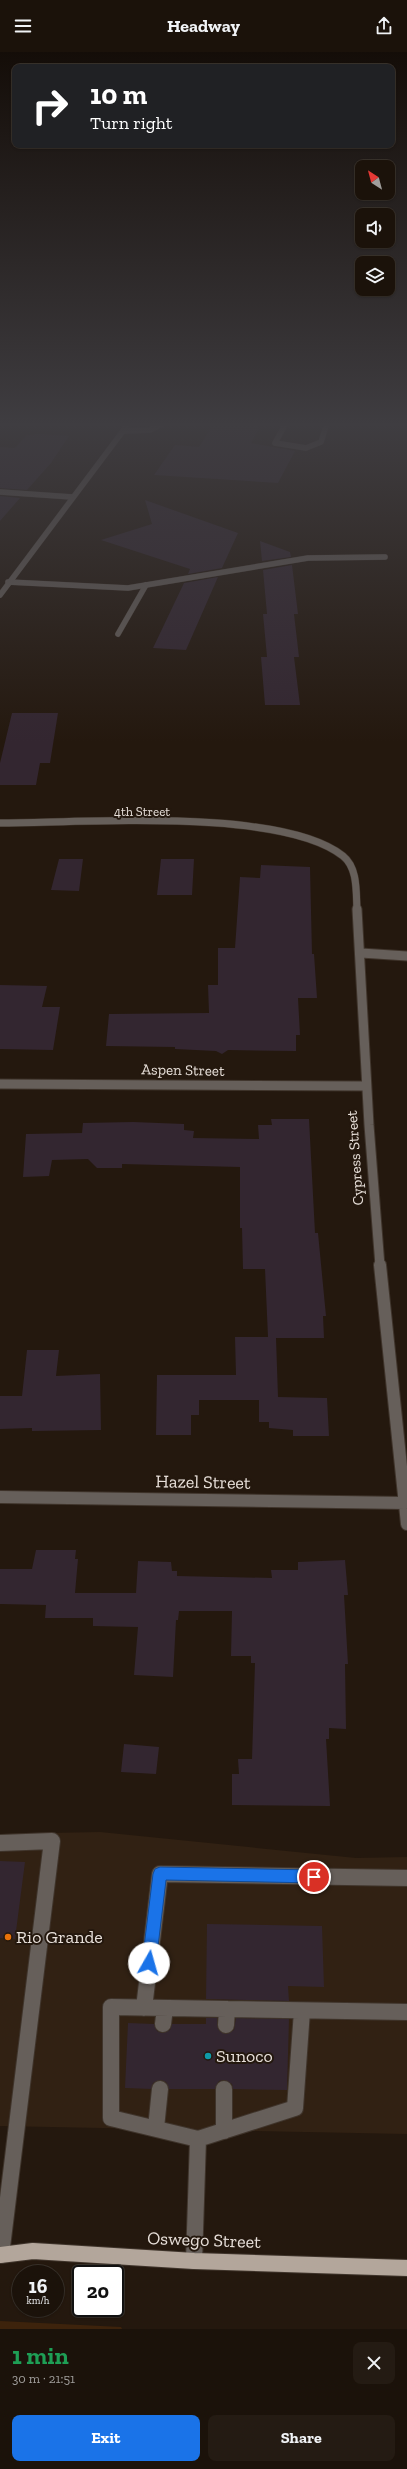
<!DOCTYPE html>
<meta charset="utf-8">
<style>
body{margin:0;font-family:"Zilla Slab",serif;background:#241b13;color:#f1f3f6;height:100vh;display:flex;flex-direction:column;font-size:15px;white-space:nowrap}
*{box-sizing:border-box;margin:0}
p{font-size:13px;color:#a09e9c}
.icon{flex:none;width:22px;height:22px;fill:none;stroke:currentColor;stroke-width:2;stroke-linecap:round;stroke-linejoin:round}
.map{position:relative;height:2277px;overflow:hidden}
.details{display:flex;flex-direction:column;background:#1b120a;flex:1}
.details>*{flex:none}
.guide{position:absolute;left:12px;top:12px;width:383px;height:84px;border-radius:8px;box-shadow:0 1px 3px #0004,0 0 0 1px #39322b;background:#202124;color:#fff;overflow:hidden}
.needle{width:26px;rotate:324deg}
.controls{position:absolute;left:355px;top:108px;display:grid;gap:8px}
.controls a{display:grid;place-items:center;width:40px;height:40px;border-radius:8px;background:#1b120a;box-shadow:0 1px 3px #0004,0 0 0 1px #39322b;font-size:20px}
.speed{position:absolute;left:12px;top:2213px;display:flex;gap:8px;font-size:20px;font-weight:700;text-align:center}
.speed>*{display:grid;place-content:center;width:52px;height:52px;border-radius:50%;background:#1b120a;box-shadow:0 1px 3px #0004,0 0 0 1px #39322b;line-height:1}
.speed small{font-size:10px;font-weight:400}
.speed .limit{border:2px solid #111;border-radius:6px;background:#fff;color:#111}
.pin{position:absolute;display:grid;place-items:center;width:34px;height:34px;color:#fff;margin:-17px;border:2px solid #fff;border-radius:50%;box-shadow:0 1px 4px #0007}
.me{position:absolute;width:44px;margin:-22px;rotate:7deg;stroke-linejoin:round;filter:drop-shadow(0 0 3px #0008)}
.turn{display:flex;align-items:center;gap:14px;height:84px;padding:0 12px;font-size:18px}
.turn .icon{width:52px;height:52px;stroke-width:2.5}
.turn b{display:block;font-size:28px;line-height:34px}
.round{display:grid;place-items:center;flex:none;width:42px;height:42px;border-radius:8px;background:#241b13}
.headline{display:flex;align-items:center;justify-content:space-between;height:68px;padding:0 12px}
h1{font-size:24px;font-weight:700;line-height:30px;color:#1e9e55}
.primary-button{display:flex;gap:8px;margin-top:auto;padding:8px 12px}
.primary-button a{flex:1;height:46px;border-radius:8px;background:#1a73e8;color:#fff;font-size:16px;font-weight:700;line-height:46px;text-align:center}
.primary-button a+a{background:#241b13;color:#f1f3f6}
header{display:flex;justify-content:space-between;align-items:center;height:52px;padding:0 12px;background:#1b120a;font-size:18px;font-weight:700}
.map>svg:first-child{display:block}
.built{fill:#312113}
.green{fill:#3d230c}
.building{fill:#332630}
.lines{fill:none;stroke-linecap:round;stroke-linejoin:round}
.service-far1-casing{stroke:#3f342b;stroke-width:6}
.service-casing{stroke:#3f342b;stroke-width:18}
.minor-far3-casing{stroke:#3f342b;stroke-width:6}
.minor-far2-casing{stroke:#3f342b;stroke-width:8}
.minor-far1-casing{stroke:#3f342b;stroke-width:11}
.minor-casing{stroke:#3f342b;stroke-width:14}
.tertiary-casing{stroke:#3f342b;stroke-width:6}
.primary-casing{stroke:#3f342b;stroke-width:18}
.service-far1{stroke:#665f5a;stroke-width:5.5}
.service{stroke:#665f5a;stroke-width:16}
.minor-far3{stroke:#665f5a;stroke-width:5.5}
.minor-far2{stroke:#665f5a;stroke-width:7}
.minor-far1{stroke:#665f5a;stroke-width:9}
.minor{stroke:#665f5a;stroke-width:12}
.tertiary{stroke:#665f5a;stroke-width:5.5}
.primary{stroke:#b3a69b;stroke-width:16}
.route{fill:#1a73e8;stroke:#114b97}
.food-dot{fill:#e8710a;stroke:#24180e;stroke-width:1.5}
.culture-dot{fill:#0f9aa8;stroke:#24180e;stroke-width:1.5}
.labels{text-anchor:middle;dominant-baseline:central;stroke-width:4;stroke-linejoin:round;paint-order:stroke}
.far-street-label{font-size:13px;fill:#e8e0da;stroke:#24180e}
.street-label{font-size:15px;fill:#e8e0da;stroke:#24180e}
.near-street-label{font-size:18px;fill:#e8e0da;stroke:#24180e}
.near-poi-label{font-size:18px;fill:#e8e0da;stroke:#24180e;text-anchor:start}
</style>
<header><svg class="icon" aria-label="menu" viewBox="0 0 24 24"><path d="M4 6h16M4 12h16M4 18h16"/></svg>Headway<svg class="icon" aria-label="share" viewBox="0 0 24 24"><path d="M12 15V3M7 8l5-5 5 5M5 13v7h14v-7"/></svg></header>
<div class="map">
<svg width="407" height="2277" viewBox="0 0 407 2277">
<rect width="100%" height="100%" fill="#24180e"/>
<path class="built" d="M100 1780 356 1806 407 1805V2082L0 2074V1782Z"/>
<path class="green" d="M0 2269 121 2275 122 2277H0Z"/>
<path class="building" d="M214 371H262L251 391 295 399 278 431 154 423 175 393 199 395Z
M38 382 69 384 51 411 27 438 0 436V395L15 396 27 383Z
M0 444 20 446 0 469Z
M145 448 238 481 222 516 188 522 190 517 101 488 152 472Z
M260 489 290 500 291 505 262 509Z
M292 513 298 562H294L299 605H294L300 653H265L261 605H267L263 562H267L263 518Z
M218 525 186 598 153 596 184 531Z
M12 661H58L50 711H40L36 733H0V711Z
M59 807H83L79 839 51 838Z
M161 807H194L192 843H157Z
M261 813 310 815 312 902H314L317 946H298L300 983H296V999L228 998 222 1002 216 999 175 997V995L106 994 109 962 209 961 208 933H218V896H235L240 825 260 826Z
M0 933 47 934 42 955H60L53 998 0 997Z
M271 1067H309L315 1181H318L326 1264H323L324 1286H276L278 1345 327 1346 329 1384H293V1378L269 1376V1370H259V1348H199V1363H191V1383H156L157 1323H236L235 1285H268L265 1217H243L242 1176H240V1115L122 1112V1116H97L88 1107 52 1108 49 1124 23 1125 26 1082 82 1081 83 1071 133 1070 184 1072V1078L194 1079 193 1086 259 1087 258 1073H272Z
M27 1298H59L56 1324 100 1322 101 1378 32 1379V1376L0 1377V1344H22Z
M36 1498H76L75 1507H78L75 1541H136L138 1509 171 1510 172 1519H177V1524L272 1526 271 1518H298V1510L345 1508 348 1543H344L348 1612H345L346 1677 329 1676V1687H326L330 1754 232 1753V1722H239L238 1707H252L255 1611H251V1604H231L232 1559H179L178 1568H176L173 1625 134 1623 138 1575 93 1574V1566H45L46 1553 0 1552V1517H32Z
M124 1692 159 1695 156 1722 121 1720Z
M0 1809 25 1810 15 1887 0 1886Z
M207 1872 322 1874 324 1935 288 1934 289 1949 206 1947Z
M206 1966H217L218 1977 226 1982 234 1978 236 1966 289 1967 287 2038 233 2037 232 2032 224 2028 219 2029 215 2037H169L166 2030 161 2028 153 2031 151 2037 125 2036 128 1971 154 1972 157 1979 162 1981 170 1978 172 1972H206Z"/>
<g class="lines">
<defs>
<path id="service-far1" d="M286 371 275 391 306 396 321 390 327 371
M123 379 150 378 164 371
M118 582 146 533"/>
<path id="service" d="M0 1791 52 1789 1 2203
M144 1956 160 1822 407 1826
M163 1972 165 1956
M226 1973 227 1957
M224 2037V2079
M156 2076 160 2037
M198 2087 295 2056 302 1959
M194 2209 198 2087 111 2066V1955L407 1960"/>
<path id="minor-far3" d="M0 440 72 445
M8 530 128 536 308 506 385 505"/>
<path id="minor-far2" d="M0 771C81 771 281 755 343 804 358 816 356 840 357 858"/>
<path id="minor-far1" d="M357 857 369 1073 380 1214
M361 901 407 904
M0 1032 365 1034"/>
<path id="minor" d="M380 1213 407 1472
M0 1445 405 1451"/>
<path id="tertiary" d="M0 543 129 371"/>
<path id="primary" d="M0 2203 33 2199 194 2209 407 2216"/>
</defs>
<use href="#service-far1" class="service-far1-casing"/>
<use href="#service" class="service-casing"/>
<use href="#minor-far3" class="minor-far3-casing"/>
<use href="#minor-far2" class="minor-far2-casing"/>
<use href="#minor-far1" class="minor-far1-casing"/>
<use href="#minor" class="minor-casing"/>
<use href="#tertiary" class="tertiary-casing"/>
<use href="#primary" class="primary-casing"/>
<use href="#service-far1" class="service-far1"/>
<use href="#service" class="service"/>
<use href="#minor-far3" class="minor-far3"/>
<use href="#minor-far2" class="minor-far2"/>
<use href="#minor-far1" class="minor-far1"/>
<use href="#minor" class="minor"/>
<use href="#tertiary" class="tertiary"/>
<use href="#primary" class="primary"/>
</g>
<linearGradient id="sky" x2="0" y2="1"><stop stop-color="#140d08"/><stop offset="0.54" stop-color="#3f3d41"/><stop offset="1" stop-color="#3f3d41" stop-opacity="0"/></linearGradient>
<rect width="407" height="690" fill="url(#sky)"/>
<path class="route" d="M160 1815 314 1818 319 1820 321 1825 319 1829 314 1831 166 1828 156 1911 154 1916 149 1918 145 1916 142 1911 153 1822 155 1817Z"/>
<circle class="food-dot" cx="8" cy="1885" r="4"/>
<circle class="culture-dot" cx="208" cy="2004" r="4"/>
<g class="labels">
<g class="far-street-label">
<text x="142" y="759">4th Street</text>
</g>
<g class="street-label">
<text transform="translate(183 1018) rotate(1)">Aspen Street</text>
<text transform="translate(355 1106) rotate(-94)">Cypress Street</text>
</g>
<g class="near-street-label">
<text transform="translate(203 1430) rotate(1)">Hazel Street</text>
<text transform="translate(204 2188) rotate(2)">Oswego Street</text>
</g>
<g class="near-poi-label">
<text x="16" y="1885">Rio Grande</text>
<text x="216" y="2004">Sunoco</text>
</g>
</g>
</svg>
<div class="controls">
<a><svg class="needle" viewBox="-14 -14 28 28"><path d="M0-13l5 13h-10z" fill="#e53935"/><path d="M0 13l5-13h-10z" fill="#a09e9c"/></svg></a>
<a><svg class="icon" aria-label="sound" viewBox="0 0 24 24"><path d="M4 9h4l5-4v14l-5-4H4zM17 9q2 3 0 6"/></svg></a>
<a><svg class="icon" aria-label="layers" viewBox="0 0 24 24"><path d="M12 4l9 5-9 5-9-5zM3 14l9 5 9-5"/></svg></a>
</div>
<div class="speed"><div>16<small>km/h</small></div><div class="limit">20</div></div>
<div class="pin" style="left:314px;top:1825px;background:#d93025"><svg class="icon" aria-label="arrive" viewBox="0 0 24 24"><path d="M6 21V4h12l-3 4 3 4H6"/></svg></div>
<svg class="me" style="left:149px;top:1911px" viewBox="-20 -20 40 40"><circle r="19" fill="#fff"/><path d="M0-13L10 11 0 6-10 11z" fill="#1a73e8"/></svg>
<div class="guide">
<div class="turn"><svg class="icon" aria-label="right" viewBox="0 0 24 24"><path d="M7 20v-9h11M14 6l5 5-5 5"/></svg><div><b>10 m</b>Turn right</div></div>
</div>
</div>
<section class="details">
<div class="headline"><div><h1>1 min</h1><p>30 m · 21:51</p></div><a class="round"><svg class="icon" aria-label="close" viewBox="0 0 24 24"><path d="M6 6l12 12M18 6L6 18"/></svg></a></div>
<div class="primary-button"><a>Exit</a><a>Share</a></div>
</section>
